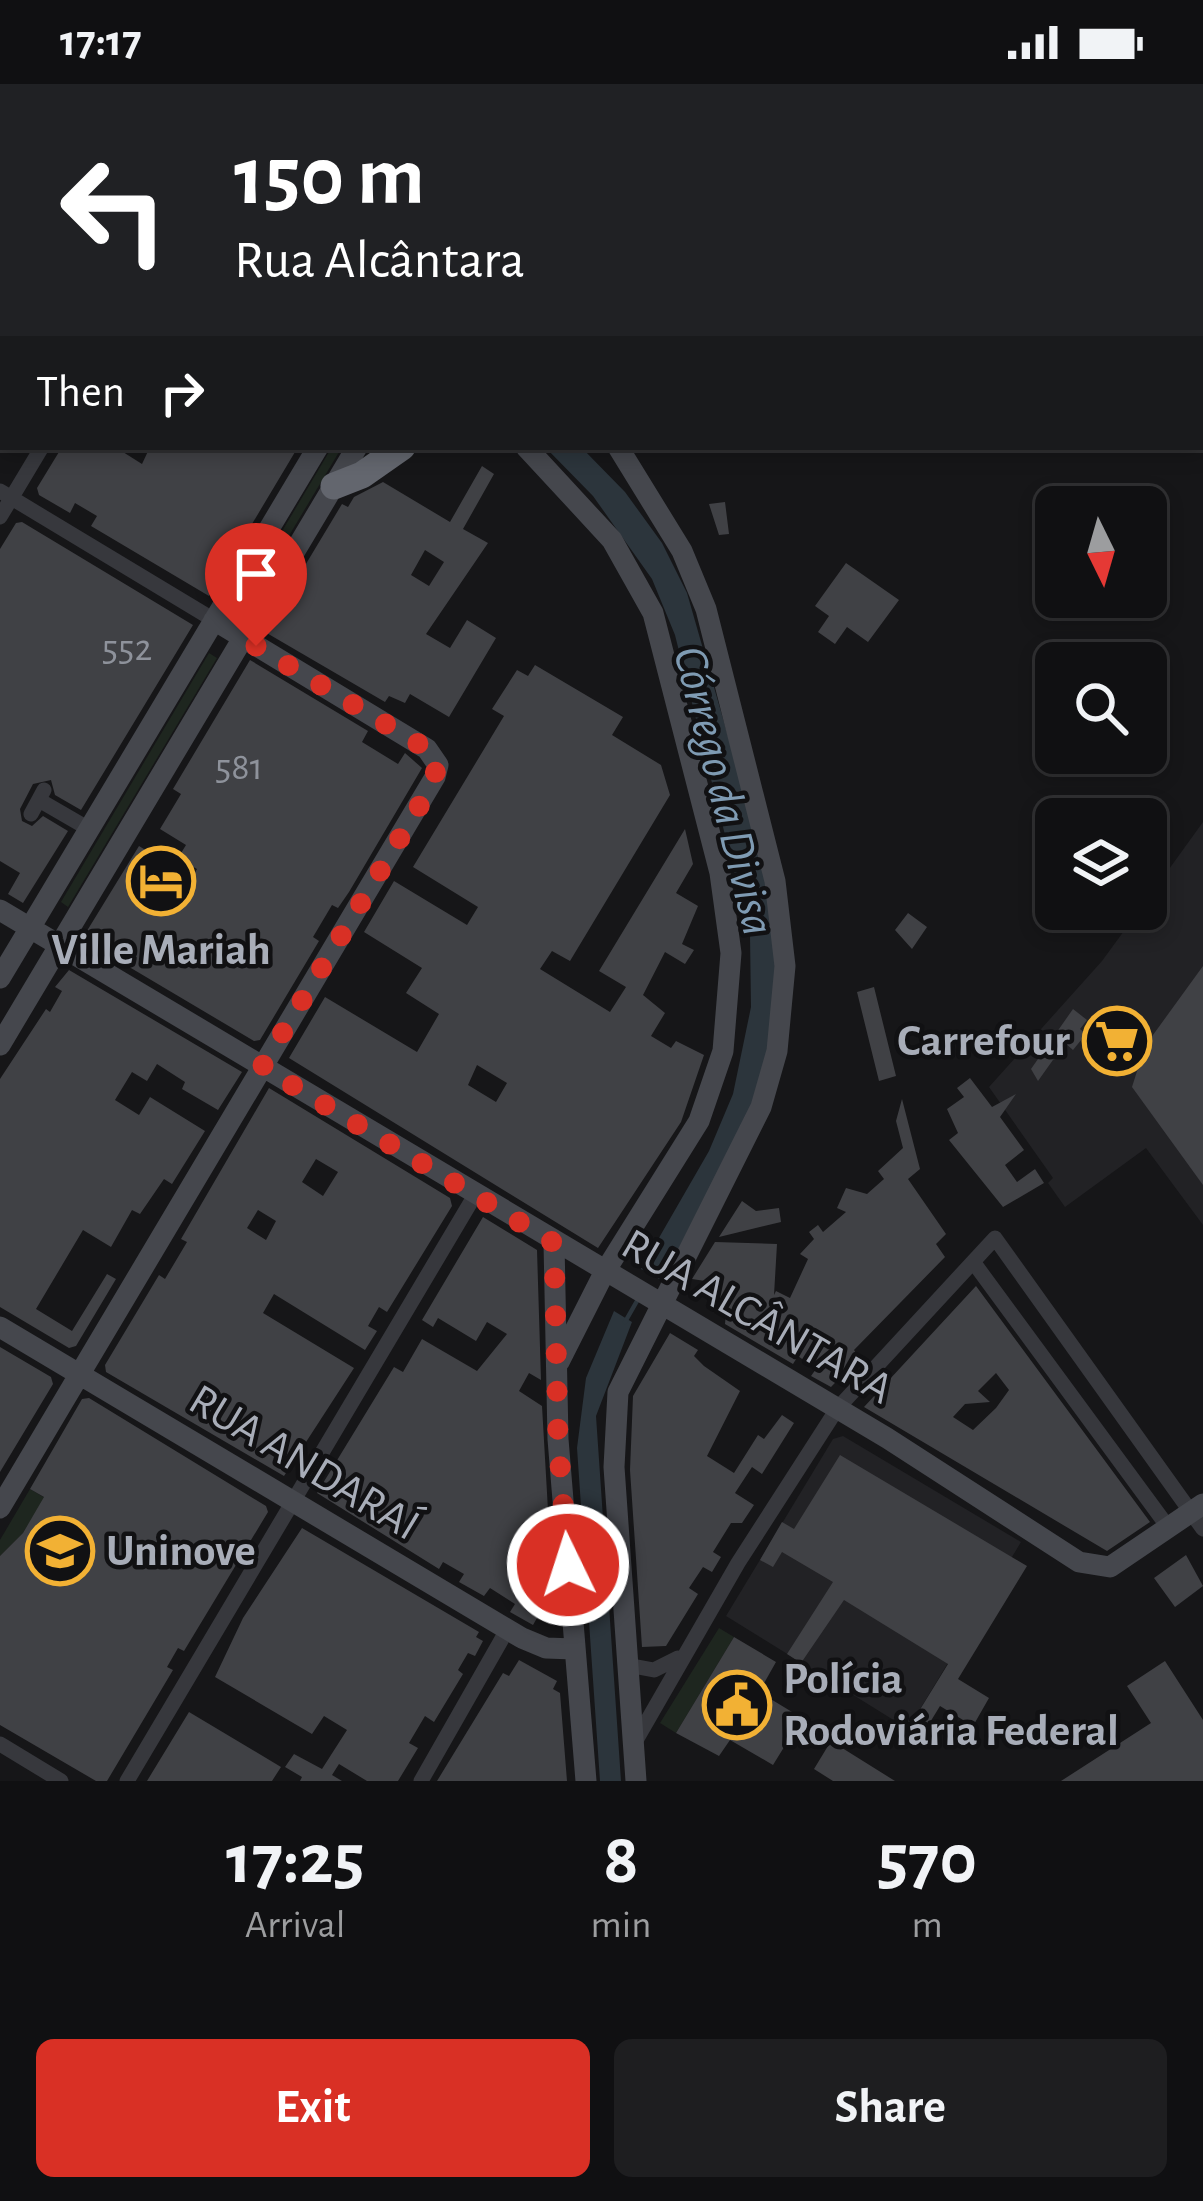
<!DOCTYPE html>
<meta charset="utf-8">
<style>
body{margin:0;font-family:"Alegreya Sans",sans-serif;background:#1e1e20;color:#f1f3f6;height:100vh;display:flex;flex-direction:column;font-size:45px;white-space:nowrap}
*{box-sizing:border-box;margin:0}
p{font-size:39px;color:#9c9d9f}
.icon{flex:none;width:66px;height:66px;fill:none;stroke:currentColor;stroke-width:2;stroke-linecap:round;stroke-linejoin:round}
.map{position:relative;height:1697px;overflow:hidden}
.side{display:flex;flex-direction:column;background:#101012;flex:1}
.side>*{flex:none}
.banner{position:absolute;left:0px;top:0px;width:1203px;height:366px;box-shadow:0 6px 18px #0003,0 0 0 3px #303032;background:#202124;color:#fff;overflow:hidden}
.needle{width:78px;rotate:175deg}
.buttons{position:absolute;left:1035px;top:402px;display:grid;gap:24px}
.buttons a{display:grid;place-items:center;width:132px;height:132px;border-radius:18px;background:#101012;box-shadow:0 6px 18px #0003,0 0 0 3px #303032;font-size:60px}
.pin{position:absolute;display:grid;place-items:center;width:102px;height:102px;color:#fff;margin:-123px -51px;border-radius:50% 50% 50% 0;rotate:-45deg;box-shadow:0 0 12px #0007}
.pin .icon{rotate:45deg}
.me{position:absolute;width:132px;margin:-66px;rotate:356deg;stroke-linejoin:round;filter:drop-shadow(0 0 9px #0008)}
.turn{display:flex;align-items:center;gap:42px;height:252px;padding:0 36px;font-size:54px}
.turn .icon{width:156px;height:156px;stroke-width:2.5}
.turn b{display:block;font-size:84px;line-height:102px}
.then{display:flex;align-items:center;height:114px;padding:0 36px;background:#0003;gap:24px;font-size:45px}
.eta{display:flex;justify-content:space-evenly;align-items:center;height:204px;text-align:center}
.eta b{font-size:72px;font-weight:700;line-height:84px}
.primary-button{display:flex;gap:24px;margin-top:auto;padding:24px 36px}
.primary-button a{flex:1;height:138px;border-radius:18px;background:#d93025;color:#fff;font-size:48px;font-weight:700;line-height:138px;text-align:center}
.primary-button a+a{background:#1e1e20;color:#f1f3f6}
.status{display:flex;justify-content:space-between;align-items:center;height:84px;padding:0 60px;background:#101012;direction:ltr}
.status svg{height:33px;fill:currentColor}
.map>svg:first-child{display:block}
.built{fill:#222225}
.green{fill:#1e261f}
.water{fill:#2c353c}
.lines{fill:none;stroke-linecap:round;stroke-linejoin:round}
.stream{stroke:#2c353c;stroke-width:4.5}
.building{fill:#404145;fill-rule:evenodd}
.street{stroke:#37383d;stroke-width:15}
.secondary{stroke:#45474d;stroke-width:21}
.highway{stroke:#63666e;stroke-width:27}
.route{stroke:#d93025;stroke-width:21;stroke-dasharray:0 37.8}
.labels{text-anchor:middle;dominant-baseline:central;stroke-width:9;stroke-linejoin:round;paint-order:stroke}
.number-label{font-size:39px;fill:#8e929b}
.poi-label{font-size:45px;font-weight:bold;fill:#a8adb8;stroke:#111113;text-anchor:start}
.street-label{font-size:45px;fill:#a8adb8;stroke:#111113}
.water-label{font-size:48px;font-style:italic;fill:#7f9bb3;stroke:#111113}
</style>
<div class="status"><b>17:17</b><svg viewBox="0 0 49 12"><path d="M0 12V9h3v3zM5 12V6h3v6zM10 12V3h3v9zM15 12V0h3v12zM26 1h20v11H26zM47 4h2v5h-2z"/></svg></div>
<div class="map">
<svg width="1203" height="1697" viewBox="0 0 1203 1697">
<rect width="100%" height="100%" fill="#161618"/>
<path class="built" d="M1203 738V1141L1146 1064 1065 1123 1048 1099 1053 1094 989 1003 1102 877 1140 825H1146V817Z
M843 1352 1021 1458 908 1645 726 1532 833 1355Z"/>
<path class="green" d="M332 363H342L247 522 240 518Z
M209 569 217 574 68 823 61 818Z
M30 1405 45 1414 23 1449 0 1472V1456Z
M719 1544 734 1553 676 1649 660 1639Z"/>
<path class="water" d="M545 363H581L625 408 662 459 687 509 771 802 779 905 756 1027 661 1196 641 1185 709 1067 733 1010 751 923 750 851 675 551 652 495 593 412Z
M614 1227 632 1238 596 1332 621 1697H600L577 1364 586 1294Z"/>
<g class="lines">
<path class="stream" d="M625 1238 637 1217"/>
</g>
<path class="building" d="M62 363H125L123 368 142 380 150 363H298L209 512 91 442 97 432 75 419 70 429 39 411 37 404Z
M482 382 494 390 463 445 488 459 426 550 450 564 467 536 496 554 449 633 410 610 405 619 389 612 385 618 265 548 342 420 348 423 354 413 383 398 450 438ZM425 466 444 478 429 502 411 491Z
M725 418 729 450 719 451 709 420Z
M22 438 193 541 81 726 55 711 51 696 33 700 20 725 22 737 32 742 43 732 68 747 23 819 8 810 20 789 0 777V465L16 439Z
M846 479 899 516 868 558 847 543 835 560 818 548 829 532 815 522Z
M250 576 368 647 362 658 398 680 405 669 422 684 349 808 338 824 332 821 313 853 319 857 260 956 254 957 82 855 139 762 165 778 158 790 185 806 197 785 178 774 186 761 160 745 181 710 173 705Z
M535 581 623 633 612 651 661 681 670 711 570 877 552 867 540 885 610 928 626 903 599 887 685 745 693 780 676 809 698 822 682 860 694 866 685 880 665 868 643 911 665 929 651 952 671 964 676 957 704 971 681 1038 598 1164 289 974 325 913 417 968 439 930 406 909 422 884 364 848 394 797 467 841 478 823 413 783 504 632 492 625 517 586 528 592ZM477 981 507 999 496 1018 468 1001Z
M908 829 927 843 912 865 895 846Z
M1203 882V1101L1132 1003 1145 962Z
M69 886 242 988 218 1026 182 1005 185 998 157 980 147 997 132 988 115 1016 139 1031 150 1013 205 1047 172 1100 164 1095 140 1130 132 1126 111 1163 83 1146 36 1225 72 1247 107 1190 116 1195 76 1262 69 1264 0 1223V995L46 925 50 928 62 907 55 903Z
M874 903 896 992 879 997 857 908Z
M1073 925 1087 936 1080 945 1086 950 1073 966 1065 959 1038 997 1031 985Z
M970 994 992 1023 1016 1010 1000 1033 1024 1066 1005 1081 1017 1098 1035 1085 1044 1099 1003 1123 949 1056 958 1049 947 1025 964 1013 957 1004Z
M269 1004 450 1114 452 1122 387 1228 379 1223 368 1242 377 1247 365 1266 274 1210 263 1229 354 1284 284 1392 106 1288 105 1281 159 1191 165 1195 187 1158 181 1155ZM316 1075 338 1088 323 1112 302 1098ZM258 1126 276 1137 266 1156 247 1144Z
M902 1015 920 1085 908 1095 946 1150 936 1160 945 1173 854 1266 859 1274 831 1303 811 1292 816 1285 798 1272 793 1280 725 1240 727 1217 717 1216 718 1199 692 1195 715 1158 777 1160 774 1211 776 1207 790 1214 808 1175 800 1170 814 1155 809 1148 818 1141 823 1148 846 1128 837 1124 846 1104 867 1110 884 1095 878 1087 903 1064 896 1037Z
M742 1117 756 1127 779 1124 781 1138 719 1153Z
M483 1133 537 1166 541 1296 529 1289 519 1307 542 1322 550 1461 540 1478 552 1485 553 1506 533 1541 510 1528 515 1520 490 1504 484 1512 459 1498 464 1490 443 1478 439 1485 317 1409 394 1283 403 1288 422 1255 477 1287 507 1250 487 1238 476 1257 438 1234 433 1243 422 1236Z
M976 1202 1150 1438 1107 1467 864 1323ZM996 1289 1009 1306 996 1324 973 1346 953 1333 965 1320 990 1318 978 1307Z
M670 1249 698 1266 694 1272 704 1282 740 1307 707 1372 734 1389 758 1351 764 1355 782 1331 794 1339 762 1390 752 1383 735 1409 754 1421 742 1439H731L713 1468 721 1473 712 1488 703 1483 689 1504 698 1510 666 1562 642 1563 630 1386 633 1312Z
M0 1263 51 1293 53 1300 0 1388Z
M89 1314 266 1422 268 1428 184 1567 178 1564 167 1583 173 1586 107 1697H96L0 1641V1472L23 1449 44 1413 30 1405 82 1315Z
M840 1371 1027 1482 958 1595 989 1614 973 1642 940 1622 921 1653 908 1645 948 1580 844 1516 801 1579 787 1570 833 1498 782 1468 773 1483 760 1476 782 1438 794 1445Z
M302 1444 479 1548 476 1553 483 1557 475 1572 468 1569 458 1586 463 1590 434 1638 425 1632 409 1659 418 1664 398 1697H367L339 1680 332 1691 342 1697H300L302 1693 285 1683 294 1670 322 1685 347 1646 324 1632 312 1650 215 1593 243 1534Z
M1186 1471 1203 1502 1175 1523 1154 1494Z
M734 1553 776 1578 759 1608 802 1634 773 1681 730 1656 719 1672 676 1649Z
M519 1576 557 1597 553 1605 560 1609 567 1697H437L503 1589 509 1592Z
M1165 1577 1203 1636V1697H1061L1151 1639 1127 1602Z
M189 1628 281 1683 272 1697H147Z
M831 1657 895 1697H833L814 1685Z"/>
<g class="lines">
<path class="street" d="M0 407 214 536
M0 433 42 363
M39 716 89 745
M31 730 44 706
M974 1179 1168 1443
M627 1581 654 1586 678 1574
M635 1658 738 1479 837 1325 995 1154 1203 1445
M0 1660 61 1697
M127 1697 475 1111
M421 1697 507 1546"/>
<path class="secondary" d="M407 0 408 3
M536 3 538 0
M526 363 612 456 653 529 720 789 731 869 723 967 699 1037 604 1189 559 1278
M618 363 682 467 706 525 775 797 785 882 777 967 761 1023 618 1308 614 1383 636 1697
M0 826 887 1354 1079 1478 1110 1483 1203 1420
M0 894 318 363
M0 961 357 363
M554 1159 558 1355 586 1697
M0 1243 522 1554 546 1564 574 1565
M0 1424 435 693 438 681 427 665 214 536"/>
<path class="highway" d="M1080 0 1084 3
M1114 0 1118 3
M1143 0 1146 3
M1176 0 1180 3
M580 3 581 0
M730 3 733 0
M781 3 784 0
M1200 18 1203 20
M1200 44 1203 46
M1200 83 1203 86
M334 402 362 391 402 363"/>
</g>
<g class="lines">
<path class="route" d="M256 562 427 665 438 681 429 706 262 983 554 1159 558 1355 568 1481"/>
</g>
<defs>
<symbol id="hotel-ring" viewBox="-11 -11 22 22"><circle r="9.5" fill="#111113" stroke="#f2b134" stroke-width="1.5"/><path d="M-6-4.5h1.5V1H6V5H4.5V3h-9V5H-6ZM-4 0a1.8 1.8 0 1 1 3.6 0ZM.5 0V-2.5h3Q6-2.5 6 0Z" fill="#f2b134"/></symbol>
<symbol id="supermarket-ring" viewBox="-11 -11 22 22"><circle r="9.5" fill="#111113" stroke="#f2b134" stroke-width="1.5"/><path d="M-6-5.5h2.5l.6 2H6L4.5 2H-2.5L-4.4-4H-6ZM-1.5 3.2a1.3 1.3 0 1 0 .1 0ZM3 3.2a1.3 1.3 0 1 0 .1 0Z" fill="#f2b134"/></symbol>
<symbol id="university-ring" viewBox="-11 -11 22 22"><circle r="9.5" fill="#111113" stroke="#f2b134" stroke-width="1.5"/><path d="M0-5L7-2L0 1L-7-2ZM-4 1L0 2.5L4 1V4Q0 6-4 4Z" fill="#f2b134"/></symbol>
<symbol id="civic-ring" viewBox="-11 -11 22 22"><circle r="9.5" fill="#111113" stroke="#f2b134" stroke-width="1.5"/><path d="M-.6-6.5H3V-4.5H.6V-3L4-1V1h2V6H-6V1h2V-1L-.6-3ZM-1.2 2.5V6h2.4V2.5Z" fill="#f2b134"/></symbol>
</defs>
<g fill-rule="evenodd">
<use href="#hotel-ring" x="123" y="759" width="76" height="76"/>
<use href="#supermarket-ring" x="1079" y="919" width="76" height="76"/>
<use href="#university-ring" x="22" y="1429" width="76" height="76"/>
<use href="#civic-ring" x="699" y="1583" width="76" height="76"/>
</g>
<g class="labels">
<g class="number-label">
<text x="127" y="564">552</text>
<text x="239" y="683">581</text>
</g>
<g class="poi-label">
<text x="161" y="866" text-anchor="middle">Ville Mariah</text>
<text x="1070" y="957" text-anchor="end">Carrefour</text>
<text x="106" y="1467">Uninove</text>
<text x="783" y="1595">Polícia<tspan x="783" dy="52">Rodoviária Federal</tspan></text>
</g>
<g class="street-label">
<text transform="translate(757 1233) rotate(30)">RUA ALCÂNTARA</text>
<text transform="translate(304 1379) rotate(31)">RUA ANDARAÍ</text>
</g>
<g class="water-label">
<text transform="translate(723 707) rotate(76)">Córrego da Divisa</text>
</g>
</g>
</svg>
<div class="buttons">
<a><svg class="needle" viewBox="-14 -14 28 28"><path d="M0-13l5 13h-10z" fill="#e53935"/><path d="M0 13l5-13h-10z" fill="#9c9d9f"/></svg></a>
<a><svg class="icon" aria-label="search" viewBox="0 0 24 24"><circle cx="10" cy="10" r="6"/><path d="M15 15l6 6"/></svg></a>
<a><svg class="icon" aria-label="layers" viewBox="0 0 24 24"><path d="M12 4l9 5-9 5-9-5zM3 14l9 5 9-5"/></svg></a>
</div>
<div class="pin" style="left:256px;top:562px;background:#d93025"><svg class="icon" aria-label="arrive" viewBox="0 0 24 24"><path d="M6 21V4h12l-3 4 3 4H6"/></svg></div>
<svg class="me" style="left:568px;top:1481px" viewBox="-20 -20 40 40"><circle r="17" fill="#d93025" stroke="#fff" stroke-width="3"/><path d="M0-11L8 9 0 5-8 9z" fill="#fff"/></svg>
<div class="banner">
<div class="turn"><svg class="icon" aria-label="left" viewBox="0 0 24 24"><path d="M17 20v-9H6M10 6l-5 5 5 5"/></svg><div><b>150 m</b>Rua Alcântara</div></div>
<div class="then">Then<svg class="icon" aria-label="right" viewBox="0 0 24 24"><path d="M7 20v-9h11M14 6l5 5-5 5"/></svg></div>
</div>
</div>
<section class="side">
<div class="eta">
<div><b>17:25</b><p>Arrival</p></div>
<div><b>8</b><p>min</p></div>
<div><b>570</b><p>m</p></div>
</div>
<div class="primary-button"><a>Exit</a><a>Share</a></div>
</section>
